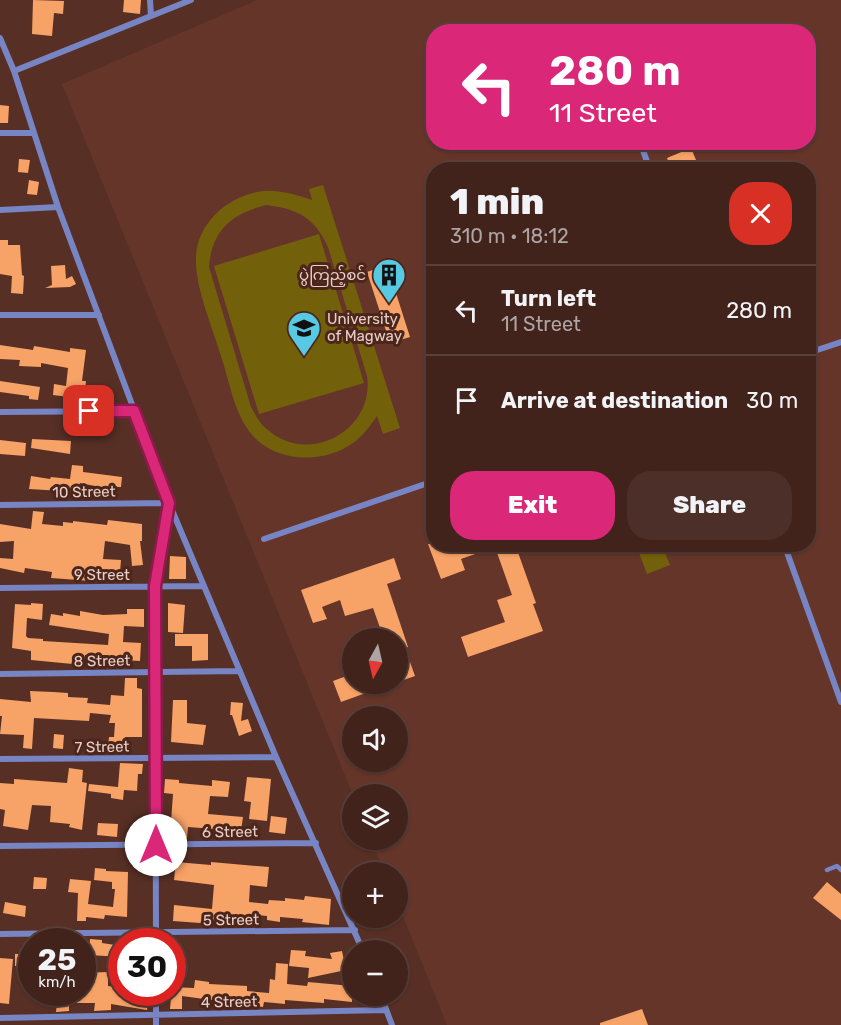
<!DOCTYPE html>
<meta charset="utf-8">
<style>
body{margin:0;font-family:Rubik,"Noto Sans Myanmar",sans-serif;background:#4c2f29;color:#f1f3f6;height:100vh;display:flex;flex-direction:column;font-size:22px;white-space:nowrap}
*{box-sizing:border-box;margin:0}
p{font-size:20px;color:#aea4a3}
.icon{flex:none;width:33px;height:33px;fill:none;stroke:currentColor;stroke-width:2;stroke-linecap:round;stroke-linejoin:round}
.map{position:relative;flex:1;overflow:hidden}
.side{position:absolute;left:426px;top:162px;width:390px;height:390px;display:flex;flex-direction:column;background:#41231c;border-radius:24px;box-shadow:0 2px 4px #0004,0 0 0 2px #5a403b}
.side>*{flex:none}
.banner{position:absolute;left:426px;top:24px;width:390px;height:126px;border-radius:24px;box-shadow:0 2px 4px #0004,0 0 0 2px #5a403b;background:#db2777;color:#fff;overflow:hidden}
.needle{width:39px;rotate:188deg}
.tools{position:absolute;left:342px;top:628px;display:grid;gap:12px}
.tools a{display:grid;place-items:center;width:66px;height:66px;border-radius:50%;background:#41231c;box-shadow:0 2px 4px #0004,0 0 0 2px #5a403b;font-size:30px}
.speed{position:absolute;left:18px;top:928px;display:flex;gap:12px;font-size:30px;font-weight:700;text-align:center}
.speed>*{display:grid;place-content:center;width:78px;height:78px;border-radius:50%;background:#41231c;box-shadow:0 2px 4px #0004,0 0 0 2px #5a403b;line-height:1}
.speed small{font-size:15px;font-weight:400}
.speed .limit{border:9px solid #d22;background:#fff;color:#111}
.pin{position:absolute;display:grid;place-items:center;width:51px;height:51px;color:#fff;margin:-26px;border-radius:12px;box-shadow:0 3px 9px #0006}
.me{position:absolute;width:66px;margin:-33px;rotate:0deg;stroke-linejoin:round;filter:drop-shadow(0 0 4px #0008)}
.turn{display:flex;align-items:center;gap:21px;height:126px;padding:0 24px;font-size:27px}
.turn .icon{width:78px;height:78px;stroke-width:2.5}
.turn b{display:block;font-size:42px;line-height:51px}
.round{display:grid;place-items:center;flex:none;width:63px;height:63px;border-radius:24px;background:#4c2f29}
.summary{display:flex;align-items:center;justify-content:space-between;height:102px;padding:0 24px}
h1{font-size:36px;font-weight:800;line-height:45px}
.primary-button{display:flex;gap:12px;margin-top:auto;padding:12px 24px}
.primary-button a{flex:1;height:69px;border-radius:24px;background:#db2777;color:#fff;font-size:24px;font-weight:800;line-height:69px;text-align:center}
.primary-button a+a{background:#4c2f29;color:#f1f3f6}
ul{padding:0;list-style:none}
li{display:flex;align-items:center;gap:18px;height:90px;padding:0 24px;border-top:2px solid #5a403b}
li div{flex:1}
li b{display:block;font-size:22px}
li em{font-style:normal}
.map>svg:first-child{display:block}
.built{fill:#65352a;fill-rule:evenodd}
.green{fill:#73600b;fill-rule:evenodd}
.building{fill:#f7a266}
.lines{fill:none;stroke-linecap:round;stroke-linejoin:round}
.service{stroke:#7885c5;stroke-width:4.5}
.minor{stroke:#7885c5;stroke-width:6}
.route-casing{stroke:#8e194d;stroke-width:15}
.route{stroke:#db2777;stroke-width:10}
.labels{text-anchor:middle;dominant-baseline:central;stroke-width:6;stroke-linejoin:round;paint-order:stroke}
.poi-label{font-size:15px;fill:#e8cec7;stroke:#4c251b;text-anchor:end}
.street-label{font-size:15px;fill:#e8cec7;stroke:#4c251b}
</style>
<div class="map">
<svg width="841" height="1025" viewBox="0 0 841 1025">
<rect width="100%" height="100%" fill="#572f25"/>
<path class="built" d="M257 0H841V1025H447L398 904V873H385L371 840H398V795H353L62 84ZM434 32H808V142H434ZM434 170H808V544H434ZM352 639H398V684H352ZM352 717H398V762H352Z"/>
<path class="green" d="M323 185 400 428 383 434 377 416C370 426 363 436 353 443 326 463 281 463 256 439 235 419 230 383 221 356 213 329 195 287 196 259 196 223 229 195 263 191 280 190 297 195 312 200L309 189ZM266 205C298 209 314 217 328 247L367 376C375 430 309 466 268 430 260 424 256 416 251 407L209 267C212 230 231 214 266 205Z
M319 234 364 383 259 414 214 266Z
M636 545H662L670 565 647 574Z"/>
<path class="building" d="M33 0 64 1 63 14 54 13 52 36 32 34Z
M124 0H141L140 14 123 12Z
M0 105 9 106 8 123H0Z
M691 148 696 160 672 170 667 158Z
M19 159 30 160 28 173 18 172Z
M29 180 39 182 37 195 27 194Z
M0 240H8V245H20L22 275 24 276 23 294 11 293 12 276 0 274Z
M65 265 66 279 72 276 76 284 70 287 45 288 52 285 51 266Z
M387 265 410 337 390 343 367 272Z
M0 345 33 350 34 346 70 352V348L86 350 82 381H86L84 401 69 400V397L53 395 54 384 66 386 68 368 41 363V367L19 366 20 360 0 359Z
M0 381 40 387 38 400 29 399V396L0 392Z
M32 439 71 441 70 454 31 448Z
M0 440 26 443 25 456 0 454Z
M72 465 83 466V472L122 477 121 487H100L80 483 79 492 29 489 31 476 50 479 51 477 70 479Z
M33 511 44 512 42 524 63 526V522L73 523V521L107 525 108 520 142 524V541H140L143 565 132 566 130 545 105 541 103 559 121 560 120 572 106 571 105 582 51 578 52 572 25 568 24 573 0 568V558L13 559 14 541 0 542V524L31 529Z
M428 544H515L536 603 533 604 543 631 468 657 461 637 505 622 497 600 512 595 495 547 461 559 465 570 441 579Z
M170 556 186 557V579H169Z
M394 558 401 579 387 584 408 647 405 648 415 676 398 682V639H384L373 608 345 616 340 600 322 607 327 619 313 623 301 590Z
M31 603 43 604 42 620 27 618 26 636 28 638 43 639V641L108 645 109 634 49 625 51 614 63 616V613L80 616V611L103 615 127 614V609H144V627L124 626 123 642 141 643 140 661 108 659V655H85L83 665 31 660V651L12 648 15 604 31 605Z
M168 603 185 605 183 633 168 632Z
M175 634H208V660L192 661V646H175Z
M352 674V684L388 685 341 702 333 681Z
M125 678H137V688L142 689V737H125L124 748 108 747 109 737H114L115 723H109L111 715 90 713 89 721 34 718 32 749 23 748 24 735 0 734 2 716H0V699L31 702 30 691 53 692 68 693V697L88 698 87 703 110 705 111 695 124 696Z
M173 700H187V723L206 725 203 745 171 742Z
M231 702 243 703 241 721 248 719 252 731 239 736 232 715H230Z
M54 734 64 735 63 749 53 748Z
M120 763 143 764 142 774H138L137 791 124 790 123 800 111 798V794L88 791 89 784 118 787Z
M69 768 83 770 82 782 87 783 82 830 69 827 70 824 50 822 51 806 32 805 28 830 3 826 5 810 0 809V783L14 784V779L67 783Z
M247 777 271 779 267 821 249 819 251 802 244 801Z
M165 779 179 780V783L212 786V780L230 782 228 797 210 796 208 814 243 817 241 831 188 827 187 838 170 836 173 794 164 793Z
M271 816 287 818 285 834 269 832Z
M98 823 118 824 117 837 97 835Z
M176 862 211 865V862L269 867 267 887 250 885 249 902 268 904 269 900 285 901V898L304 900 305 896 331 899 329 925 302 922 303 919 280 917V922L267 920V916L248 914 247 920 227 918V925L173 921 174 905 212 909 214 885 174 880Z
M95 868 106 869V871L128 872 127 917 105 915 104 919 86 917V921H77L78 893 68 892 70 879 91 881 88 904 113 907 115 889H112V882L94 880Z
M34 877 47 878 46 889H33Z
M827 882 841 894V920L813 898Z
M5 902 26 906 25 917 3 913Z
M90 939 102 940V943L122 946V957L89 955Z
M291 950 306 951 305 956 332 959 330 953 342 951 346 970 308 978 309 968 289 966Z
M15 954H27L26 966H15Z
M0 958 13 959 9 1004 0 1003Z
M276 963 288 964 287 984 307 986 308 982 352 986V1002L324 999V1003L285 1000V1004L264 1002 263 1007 182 996V1009H170L172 987 194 988 195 980 209 982V984L247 986V991L269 993 270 979 275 980Z
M108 972V986L122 988V993H150L147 1010 111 1004V1010L94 1011 95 1003H69V1011L56 1012 57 1003H51L52 993H82V973Z
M642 1009 648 1025H600V1023Z"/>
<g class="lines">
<path class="service" d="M827 870 837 866 841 870"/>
<path class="minor" d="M150 0 151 16
M0 38 14 71 58 207 169 503 155 587 156 942
M14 71 191 0
M0 133H34
M640 142 650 170
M0 210 58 207
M0 315H99
M808 353 841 342
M0 412 134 411
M0 505 169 503 276 757 363 951
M264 539 434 481
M784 544 841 702
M0 588 204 586
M0 674 240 671
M0 759 276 757
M0 846 316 843
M0 934 355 930
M156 993V1025
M381 996 392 1025
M0 1018 386 1010"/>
</g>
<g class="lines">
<defs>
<path id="route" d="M89 411H134L169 503 155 586 156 845"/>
</defs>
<use href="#route" class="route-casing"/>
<use href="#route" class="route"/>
</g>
<defs>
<symbol id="building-pin" viewBox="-11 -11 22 30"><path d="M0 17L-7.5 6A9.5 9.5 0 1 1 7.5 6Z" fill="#57c9e2" stroke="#4c251b"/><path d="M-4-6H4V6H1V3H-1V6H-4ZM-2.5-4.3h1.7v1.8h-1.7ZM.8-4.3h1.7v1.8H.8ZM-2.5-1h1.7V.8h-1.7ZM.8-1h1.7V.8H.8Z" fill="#111"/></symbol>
<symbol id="university-pin" viewBox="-11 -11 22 30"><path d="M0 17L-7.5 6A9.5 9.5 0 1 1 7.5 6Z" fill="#57c9e2" stroke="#4c251b"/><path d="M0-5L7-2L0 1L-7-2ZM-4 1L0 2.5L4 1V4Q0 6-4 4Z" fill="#111"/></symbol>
</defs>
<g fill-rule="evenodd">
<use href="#building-pin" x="370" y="256" width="38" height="52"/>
<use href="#university-pin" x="285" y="309" width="38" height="52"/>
</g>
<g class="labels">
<g class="poi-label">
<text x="366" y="275">ပွဲကြည့်စင်</text>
<text x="327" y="319" text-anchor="start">University<tspan x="327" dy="17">of Magway</tspan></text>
</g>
<g class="street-label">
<text transform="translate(84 492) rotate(-1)">10 Street</text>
<text x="102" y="575">9 Street</text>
<text transform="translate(102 661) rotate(-1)">8 Street</text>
<text transform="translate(102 747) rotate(-1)">7 Street</text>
<text transform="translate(230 832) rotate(-1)">6 Street</text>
<text transform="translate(231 920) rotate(-1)">5 Street</text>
<text transform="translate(229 1002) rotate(-1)">4 Street</text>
</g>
</g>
</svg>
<div class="tools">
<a><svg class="needle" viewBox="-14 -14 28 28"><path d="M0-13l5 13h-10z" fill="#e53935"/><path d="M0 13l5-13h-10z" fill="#aea4a3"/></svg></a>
<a><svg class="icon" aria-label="sound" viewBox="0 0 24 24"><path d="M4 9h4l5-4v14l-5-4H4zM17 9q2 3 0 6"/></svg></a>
<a><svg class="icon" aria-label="layers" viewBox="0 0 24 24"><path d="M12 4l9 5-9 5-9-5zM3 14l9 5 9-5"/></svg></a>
<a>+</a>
<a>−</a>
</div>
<div class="speed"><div>25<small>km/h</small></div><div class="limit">30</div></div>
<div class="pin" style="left:89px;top:411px;background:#d93025"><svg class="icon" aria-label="arrive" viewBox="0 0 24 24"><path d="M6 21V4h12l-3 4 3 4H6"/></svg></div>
<svg class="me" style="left:156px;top:845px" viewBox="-20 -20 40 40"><circle r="19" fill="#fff"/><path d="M0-13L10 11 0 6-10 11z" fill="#db2777"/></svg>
<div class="banner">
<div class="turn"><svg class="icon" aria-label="left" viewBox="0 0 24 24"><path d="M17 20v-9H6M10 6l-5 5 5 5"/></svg><div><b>280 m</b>11 Street</div></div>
</div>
<section class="side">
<div class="summary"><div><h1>1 min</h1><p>310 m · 18:12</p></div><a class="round" style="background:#d93025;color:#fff"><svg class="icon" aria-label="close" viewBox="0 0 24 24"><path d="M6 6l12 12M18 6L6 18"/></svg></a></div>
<ul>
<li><svg class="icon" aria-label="left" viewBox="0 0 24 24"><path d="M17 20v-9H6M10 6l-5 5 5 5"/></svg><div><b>Turn left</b><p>11 Street</p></div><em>280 m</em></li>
<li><svg class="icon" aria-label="arrive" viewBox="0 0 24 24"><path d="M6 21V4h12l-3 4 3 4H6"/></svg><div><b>Arrive at destination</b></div><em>30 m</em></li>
</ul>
<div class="primary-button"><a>Exit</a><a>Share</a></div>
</section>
</div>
